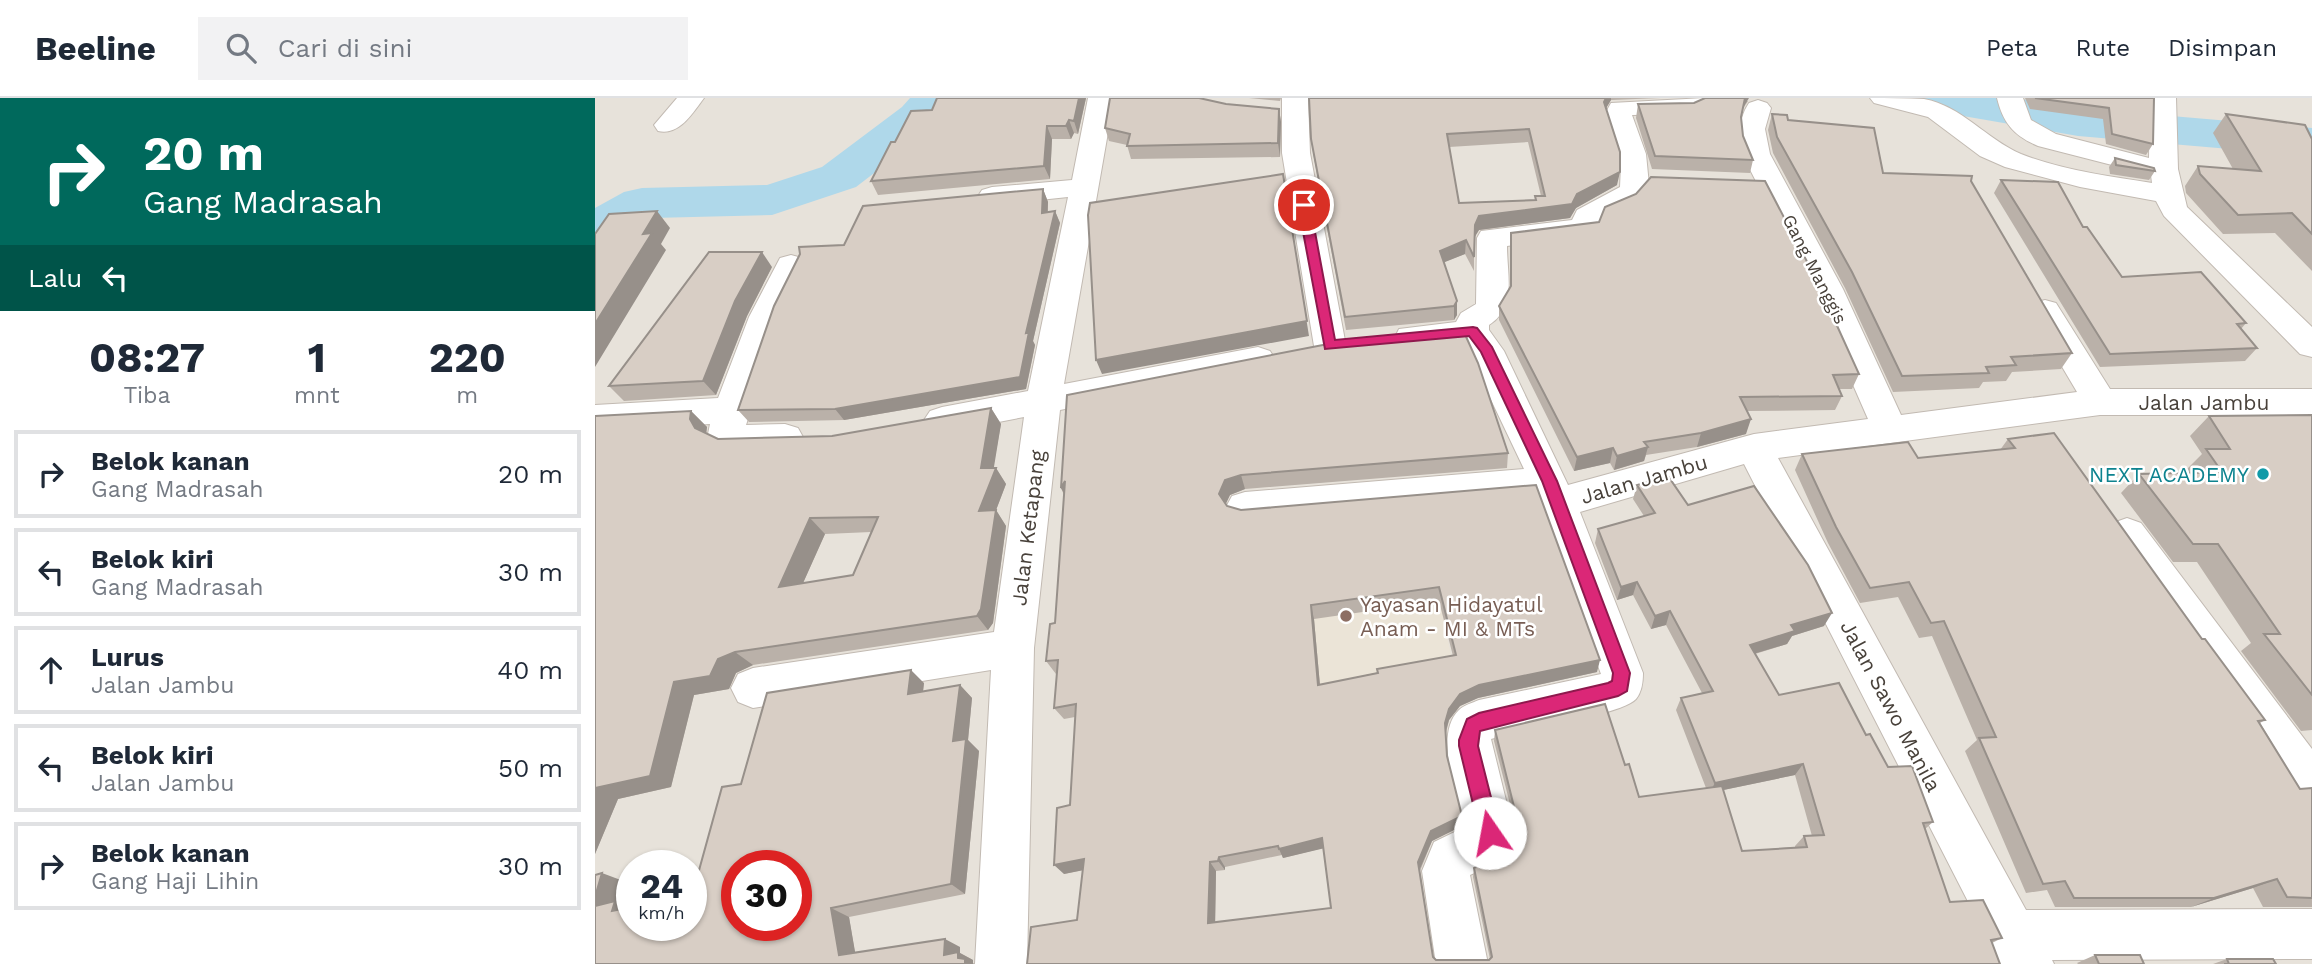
<!DOCTYPE html>
<html lang="id">
<style>
body{margin:0;font-family:"Work Sans",sans-serif;background:#f2f2f3;color:#1f2937;height:100vh;display:flex;flex-direction:column;font-size:26px;white-space:nowrap}
*{box-sizing:border-box;margin:0}
p{font-size:23px;color:#747a83}
.icon{flex:none;width:38px;height:38px;fill:none;stroke:currentColor;stroke-width:2;stroke-linecap:round;stroke-linejoin:round}
.map{position:relative;flex:1;overflow:hidden}
.sheet{display:flex;flex-direction:column;background:#fff;width:595px}
.sheet>*{flex:none}
.top-card{background:#00695c;color:#fff;overflow:hidden}
.speed{position:absolute;left:21px;top:752px;display:flex;gap:14px;font-size:35px;font-weight:700;text-align:center}
.speed>*{display:grid;place-content:center;width:91px;height:91px;border-radius:50%;background:#fff;box-shadow:0 2px 5px #0004;line-height:1}
.speed small{font-size:18px;font-weight:400}
.speed .limit{border:10px solid #d22;background:#fff;color:#111}
.pin{position:absolute;display:grid;place-items:center;width:60px;height:60px;color:#fff;margin:-30px;border:4px solid #fff;border-radius:50%;box-shadow:0 2px 7px #0007}
.me{position:absolute;width:77px;margin:-38px;rotate:348deg;stroke-linejoin:round;filter:drop-shadow(0 0 5px #0008)}
.turn{display:flex;align-items:center;gap:24px;height:147px;padding:0 28px;font-size:32px}
.turn .icon{width:91px;height:91px;stroke-width:2.5}
.turn b{display:block;font-size:49px;line-height:60px}
.then{display:flex;align-items:center;height:66px;padding:0 28px;background:#0003;gap:14px;font-size:26px}
.eta{display:flex;justify-content:space-evenly;align-items:center;height:119px;text-align:center}
.eta b{font-size:42px;font-weight:700;line-height:49px}
ul{padding:0;list-style:none}
li{display:flex;align-items:center;gap:21px;height:88px;margin:0 14px 10px;padding:0 14px;border:4px solid #e0e1e3;border-radius:0px}
li div{flex:1}
li b{display:block;font-size:26px}
li em{font-style:normal}
header{display:flex;align-items:center;gap:42px;box-sizing:border-box;height:98px;padding:0 35px;background:#fff;border-bottom:2px solid #e0e1e3}
header strong{font-size:33px}
nav{display:flex;gap:38px;margin-inline-start:auto;font-size:24px}
.search{width:490px;height:63px;background:#f2f2f3;display:flex;align-items:center;gap:18px;box-sizing:border-box;padding:0 24px;border-radius:0px;color:#747a83;font-size:26px}
main{display:flex;flex:1;min-height:0}
.map>svg:first-child{display:block}
.residential{fill:#e7e2da;fill-rule:evenodd}
.education{fill:#ebe4d7}
.lines{fill:none;stroke-linecap:round;stroke-linejoin:round}
.river{fill:#afd8ea;fill-rule:evenodd}
.minor-casing{stroke:#c2bab2;stroke-width:2}
.minor{fill:#fff;fill-rule:evenodd}
.wall{fill:#bab1a9;fill-rule:evenodd}
.shaded-wall{fill:#97908a}
.building{fill:#d8cec5;stroke:#97908a;stroke-width:2;fill-rule:evenodd}
.route{fill:#db2777;stroke:#8e194d;stroke-width:2}
.culture-dot{fill:#0f9aa8;stroke:#fff;stroke-width:2.5}
.education-dot{fill:#8d6e63;stroke:#fff;stroke-width:2.5}
.labels{text-anchor:middle;dominant-baseline:central;stroke-width:5;stroke-linejoin:round;paint-order:stroke}
.far-street-label{font-size:18px;fill:#48413a;stroke:#fff}
.street-label{font-size:21px;fill:#48413a;stroke:#fff}
.culture-label{font-size:21px;fill:#0d838f;stroke:#fff;text-anchor:end}
.education-label{font-size:21px;fill:#785e54;stroke:#fff;text-anchor:start}
</style>
<header>
<strong>Beeline</strong>
<div class="search"><svg class="icon" aria-label="search" viewBox="0 0 24 24"><circle cx="10" cy="10" r="6"/><path d="M15 15l6 6"/></svg>Cari di sini</div>
<nav><a>Peta</a><a>Rute</a><a>Disimpan</a></nav>
</header>
<main>
<section class="sheet">
<div class="top-card">
<div class="turn"><svg class="icon" aria-label="right" viewBox="0 0 24 24"><path d="M7 20v-9h11M14 6l5 5-5 5"/></svg><div><b>20 m</b>Gang Madrasah</div></div>
<div class="then">Lalu<svg class="icon" aria-label="left" viewBox="0 0 24 24"><path d="M17 20v-9H6M10 6l-5 5 5 5"/></svg></div>
</div>
<div class="eta">
<div><b>08:27</b><p>Tiba</p></div>
<div><b>1</b><p>mnt</p></div>
<div><b>220</b><p>m</p></div>
</div>
<ul>
<li><svg class="icon" aria-label="right" viewBox="0 0 24 24"><path d="M7 20v-9h11M14 6l5 5-5 5"/></svg><div><b>Belok kanan</b><p>Gang Madrasah</p></div><em>20 m</em></li>
<li><svg class="icon" aria-label="left" viewBox="0 0 24 24"><path d="M17 20v-9H6M10 6l-5 5 5 5"/></svg><div><b>Belok kiri</b><p>Gang Madrasah</p></div><em>30 m</em></li>
<li><svg class="icon" aria-label="ahead" viewBox="0 0 24 24"><path d="M12 20V5M6 11l6-6 6 6"/></svg><div><b>Lurus</b><p>Jalan Jambu</p></div><em>40 m</em></li>
<li><svg class="icon" aria-label="left" viewBox="0 0 24 24"><path d="M17 20v-9H6M10 6l-5 5 5 5"/></svg><div><b>Belok kiri</b><p>Jalan Jambu</p></div><em>50 m</em></li>
<li><svg class="icon" aria-label="right" viewBox="0 0 24 24"><path d="M7 20v-9h11M14 6l5 5-5 5"/></svg><div><b>Belok kanan</b><p>Gang Haji Lihin</p></div><em>30 m</em></li>
</ul>
</section>
<div class="map">
<svg width="1717" height="866" viewBox="0 0 1717 866">
<rect width="100%" height="100%" fill="#f4f1eb"/>
<path class="residential" d="M0 0H1717V866H0ZM37 768H96V828H37ZM142 768H201V828H142Z"/>
<path class="education" d="M834 449 858 568 661 615 718 458Z"/>
<g class="lines">
<path class="river" d="M315 0H360L339 29 261 89 177 117 57 120 18 142 0 147V110L29 94 47 90 172 87 227 69 307 9Z
M1317 0H1420L1483 10 1717 30V58L1483 38 1339 13 1323 9Z"/>
<defs>
<path id="minor" d="M82 0H109C97 16 84 38 63 33L59 27Z
M493 0H519L469 286 663 249 675 253 680 261 675 269 663 273 465 312 439 550 432 866H380L396 572 158 610 143 604 136 590 143 576 158 570 399 534 429 319 347 335 335 331 329 322 335 313 347 309 433 293 473 99 397 107 387 104 383 98 387 92 397 89 477 82Z
M687 0H713L715 55 751 248 747 256 735 259 723 256 719 248 687 55Z
M1110 0 1104 13 1095 16 1037 17 1051 56 1054 87 1042 104 1006 122 1001 136 912 148C912 178 922 209 894 227V232L909 253 973 387 1159 336 1273 321 1216 191 1147 56C1145 37 1143 21 1154 5L1163 2 1172 5 1176 10 1170 31 1175 56 1248 191 1306 317 1482 294 1434 213 1439 205 1450 202 1461 205 1515 291H1717V317H1505L1183 360 1431 812 1717 811V861L1457 862 1459 866H1405L1149 366 985 414 1048 575C1048 583 1047 594 1041 601 1028 616 921 635 896 641L919 735 906 763 875 777 893 866H841L827 773 839 744 870 729C863 698 838 637 864 612 869 607 877 605 884 602L1006 576 941 399 650 424 637 420 631 409 637 398 650 394 929 371 869 245 816 250 804 247 800 239 804 231 861 224 866 215 881 206 882 140 886 133 977 122 982 112 1025 89 1026 67 1010 16 1016 5Z
M1275 0C1292 0 1312 0 1329 1 1367 8 1391 41 1426 56 1467 72 1513 78 1557 85L1556 77 1443 48C1419 38 1408 25 1402 0H1428L1436 22 1461 36 1554 60 1555 0H1581L1583 71 1592 109 1717 229V259L1705 256 1569 118 1561 103 1485 89 1410 69 1385 58 1333 19 1279 5Z
M196 157 207 160 211 167 186 219 151 327 190 326 203 330 208 339 203 348C177 357 128 363 113 336L115 326 0 333V307L123 300 154 219 185 160Z
M1532 420 1546 425 1717 651V710L1701 704 1518 447 1513 436 1518 425Z"/>
</defs>
<use href="#minor" class="minor-casing"/>
<use href="#minor" class="minor"/>
</g>
<path class="wall" d="M342 0H491L483 36 479 35 476 41H457L455 81 283 97 276 83 300 44 337 12Z
M654 0H686L685 3Z
M714 0H1066L1016 2 1011 10 1022 87 981 110 975 120 884 132 879 140V173L870 156 849 164 862 217 859 222 751 232 718 55ZM933 44 946 98H940V102L864 105 854 49Z
M1430 0H1559L1558 46 1551 57 1511 46 1508 21 1435 11Z
M1109 1 1153 3 1147 12 1146 19 1148 38 1158 62 1155 75 1057 71 1041 20 1043 6 1099 5Z
M631 6 684 11 686 24 685 59 536 61 532 47 514 43 510 30Z
M1177 16 1193 22 1288 75 1376 83 1477 255 1466 271 1417 274 1411 283 1388 284 1384 290 1298 294 1250 190 1178 55 1173 32Z
M1631 16 1717 41V173L1680 135 1628 136 1591 95 1590 88 1603 68 1638 71 1618 35Z
M1520 60 1560 73 1554 82 1515 76 1514 69Z
M1406 82 1488 129 1527 179 1651 225 1646 231 1662 250 1650 263 1505 269 1399 95Z
M448 91 453 104V114L460 113 465 125 438 243 440 247 431 291 249 322 154 324 143 312 249 147Z
M916 135 1264 276 1257 291H1244L1247 298 1240 312 1152 313 1151 336 1102 349 1051 357 1049 363 1019 372 1015 365 979 373 904 222V208L915 189Z
M177 169 152 218 121 297 29 303 14 288Z
M396 310 406 326 398 370H401L411 386 401 412 411 428 398 525 393 532 158 567 141 575 134 591 99 597 76 689 23 701 0 756V318L96 313 112 329 111 335 123 341 237 338ZM276 434 258 477 208 485 230 436Z
M1717 317V632L1706 633 1646 553 1656 545 1602 464H1578L1526 395 1544 376 1595 375 1592 371 1607 356 1595 338 1614 318Z
M1413 341 1607 541 1670 622 1665 625 1705 691 1717 690V809H1668L1658 790 1596 809H1460L1452 792 1431 795 1370 653 1382 642 1337 538 1324 540 1303 499 1265 505 1233 445 1200 372 1207 356 1323 360 1405 352Z
M913 355 912 370 650 391 635 397 630 406 632 408 646 412 941 387 1002 574 883 600 865 608 854 622 851 635 852 658 867 728 837 743 825 773 838 859 841 862 895 861 878 779 879 770 910 755 921 730 899 643 900 632 1030 667 1044 699 1111 690 1081 612 1086 600 1107 595 1071 527 1056 531 1038 497 1022 502 1000 445 1003 431 1049 418 1038 401 1042 387 1093 407 1229 528 1197 538 1192 546 1160 556 1184 597 1271 637 1293 669 1338 724 1330 731 1355 804 1407 840 1397 845 1405 866H432L482 822 488 772 469 776 475 707 480 619 469 621 459 610 462 576H461L451 563 460 525 469 397 466 390ZM844 503 858 558 725 587 719 521ZM1200 677 1217 738H1209L1200 748V749L1147 753 1128 692ZM728 750 736 810 620 824 621 773 630 772V769L687 757 688 760Z
M329 585 328 594 365 587 377 600 373 642 384 653 370 796 254 819 260 855 365 849V855L378 862V865L0 866 31 784 25 805 35 809 98 794 146 686Z
M1500 857 1549 866H1483L1482 865Z
M1632 861 1681 866H1618Z"/>
<path class="shaded-wall" d="M484 0H491L483 36 479 23Z
M1011 0H1016V2L1007 17 1009 4Z
M1150 0H1154L1146 13Z
M684 11 686 24 685 59 683 45Z
M474 22 479 35 476 41 471 28Z
M452 28 457 41 455 81 449 68Z
M1025 74 1022 87 981 110 975 120 884 132 879 140 880 127 884 118 982 96Z
M688 76 714 238 507 276 501 262Z
M448 91 453 104 452 127 447 115Z
M62 113 75 130 66 146 71 152 0 269V226L48 136Z
M460 113 465 125 438 243 440 247 431 291 249 322 240 311 431 235Z
M871 142 870 156 845 166V153Z
M167 154 177 169 152 218 121 297 108 283 140 203Z
M862 203V217L859 222V208Z
M396 310 406 326 397 381 401 370 411 386 395 428 384 413 386 370Z
M96 313 112 329 111 337 100 330 95 321Z
M1156 321 1151 336 1102 349 1106 335Z
M1053 349 1049 363 1019 372 1022 358Z
M1018 350 1015 365 979 373 982 359Z
M646 377 650 391 635 397 629 410 624 396 630 382Z
M470 383 474 405 466 390Z
M401 412 411 428 398 525 393 532 382 518Z
M215 420 230 436 200 503 184 489Z
M1042 484 1038 497 1022 502 1026 489Z
M716 507 719 521 726 599 723 587Z
M1075 513 1071 527 1056 531 1060 518Z
M1237 515 1229 528 1197 538 1192 546 1148 559 1155 547 1196 527Z
M140 554 158 567 141 575 134 591 99 597 76 689 23 701 0 756V690L79 584 123 561Z
M1005 562 1002 574 883 600 865 608 854 622 850 636V625L854 611 865 596 884 587Z
M316 572 329 585 326 609 313 596Z
M365 587 377 600 373 642 384 653 370 796 356 786 358 643Z
M1208 666 1200 677 1114 695 1120 685Z
M867 718V728L837 743 824 773 823 764 836 733Z
M727 740 730 750 688 760 684 751Z
M624 759 630 769V772L623 763Z
M489 761 499 770 469 776 459 767Z
M615 764 621 773 620 833 613 825Z
M7 775 31 784 25 805 37 809 23 815 0 809V799Z
M1682 781 1658 790 1596 809 1619 800Z
M236 810 254 819 262 865 244 857Z
M350 841 365 849V855L378 862V865L379 866H370L349 857Z"/>
<path class="building" d="M342 0H484L479 23 474 22 471 28H452L449 68 276 83 296 44H300L316 13 337 12Z
M515 0H604L631 6 684 11 683 45 532 48 535 36 510 30Z
M714 0H1011L1009 4 1025 54V74L982 96 977 106 884 118 880 127 879 159 871 142 845 153 862 203 859 208 750 219 716 41ZM934 31 950 98H940L941 102 864 105 852 36Z
M1110 0H1150L1146 19 1148 38 1158 62 1060 58 1043 6 1099 5Z
M1440 0H1559L1558 46 1517 36 1514 10Z
M1177 16 1192 17 1193 22 1279 30 1288 75 1377 78 1376 83 1477 255 1416 259 1421 267 1391 269 1394 275 1307 278 1257 174 1182 39Z
M1631 16 1710 27 1717 41V136L1697 115 1643 117 1605 76 1603 68 1666 73Z
M1520 60 1559 70 1560 73 1521 67Z
M688 76 712 223 501 262 493 117 495 105Z
M1056 79 1170 83 1219 177 1264 276 1238 277 1247 298 1145 299 1156 321 1106 335 1049 344 1053 349 1022 358 1018 350 982 359 904 208 916 188V135L1004 124 1010 109 1041 96Z
M1406 82 1463 84 1488 129H1492L1527 179 1606 174 1651 225 1642 226 1662 250 1515 256Z
M448 91 447 115 460 113 431 235 434 234 425 279 240 311 143 312 179 208 205 156 204 149 249 147 268 108Z
M62 113 48 136 57 135 0 226V136L14 116Z
M114 154H167L140 203 108 283 14 288Z
M868 232 883 265 913 355 646 377 630 382 624 396 632 408 646 412 941 387 1005 562 884 587 865 596 854 611 850 625 852 658 867 718 836 733 823 764 838 859 841 862H894L897 859 879 770 910 755 923 725 900 632 1010 606 1030 667 1034 666 1044 699 1127 688 1147 753 1212 749 1209 738 1229 737 1208 666 1120 685 1086 600 1118 593 1075 513 1060 518 1042 484 1026 489 1003 431 1060 415 1042 387 1073 378 1093 407 1159 388 1213 467 1237 515 1196 527 1200 533 1155 547 1184 597 1244 585 1271 637 1275 636 1293 669 1317 668 1338 724 1328 725 1355 804 1388 802 1407 840 1396 842 1405 866H432L436 829 482 822 489 761 459 767 462 710 475 707 481 606 459 610 463 562 451 563 455 526 460 525 470 383 466 390 472 297 733 246ZM844 489 861 557 782 571 783 575 723 587 716 507ZM727 740 736 810 613 825 615 764 623 763 624 759 683 748 684 751Z
M396 310 386 370H401L384 413 401 412 386 511 382 518 140 554 123 561 115 578 79 584 55 678 0 690V318L96 313 95 321 100 330 123 341 237 338ZM283 419 258 477 184 489 215 420Z
M1717 317V597L1669 536H1685L1623 446H1598L1544 376 1627 374 1611 351H1635L1614 318Z
M1459 335 1607 541H1610L1670 622 1663 623 1705 691 1717 690V800L1692 799 1682 781 1619 800H1479L1470 783 1448 786 1384 640 1401 639 1349 523 1336 525 1314 484 1275 490 1241 429 1207 356 1313 344 1323 360 1420 350 1413 341Z
M316 572 313 596 365 587 358 643 371 641 356 786 236 810 244 857 350 841 349 857 363 854V860L370 861V866H0V808L20 803 17 813 37 809V828H96V795L98 794 127 689 146 686 172 595ZM142 768H201V828H142Z
M7 775 0 799V777Z
M1500 857H1545L1549 866H1504Z
M1632 861H1678L1681 866H1629H1634Z"/>
<path class="route" d="M709 103 715 107 740 242 878 229 882 230 897 249 962 383 1035 575 1032 593 1023 598 885 633 883 648 905 735 902 742 895 745 888 742 885 735 864 648V642L872 621 884 615 1013 585 1017 583 1018 575 947 383 886 254 874 238 730 251 703 107Z"/>
<circle class="culture-dot" cx="1668" cy="376" r="7"/>
<circle class="education-dot" cx="751" cy="518" r="7"/>
<g class="labels">
<g class="far-street-label">
<text transform="translate(1220 171) rotate(63)">Gang Manggis</text>
</g>
<g class="street-label">
<text x="1609" y="304">Jalan Jambu</text>
<text transform="translate(1049 381) rotate(-16)">Jalan Jambu</text>
<text transform="translate(433 430) rotate(-83)">Jalan Ketapang</text>
<text transform="translate(1296 608) rotate(62)">Jalan Sawo Manila</text>
</g>
<g class="culture-label">
<text x="1654" y="376">NEXT ACADEMY</text>
</g>
<g class="education-label">
<text x="765" y="506">Yayasan Hidayatul<tspan x="765" dy="24">Anam - MI &amp; MTs</tspan></text>
</g>
</g>
</svg>
<div class="speed"><div>24<small>km/h</small></div><div class="limit">30</div></div>
<div class="pin" style="left:709px;top:107px;background:#d93025"><svg class="icon" aria-label="arrive" viewBox="0 0 24 24"><path d="M6 21V4h12l-3 4 3 4H6"/></svg></div>
<svg class="me" style="left:895px;top:735px" viewBox="-20 -20 40 40"><circle r="19" fill="#fff"/><path d="M0-13L10 11 0 6-10 11z" fill="#db2777"/></svg>
</div>
</main>
